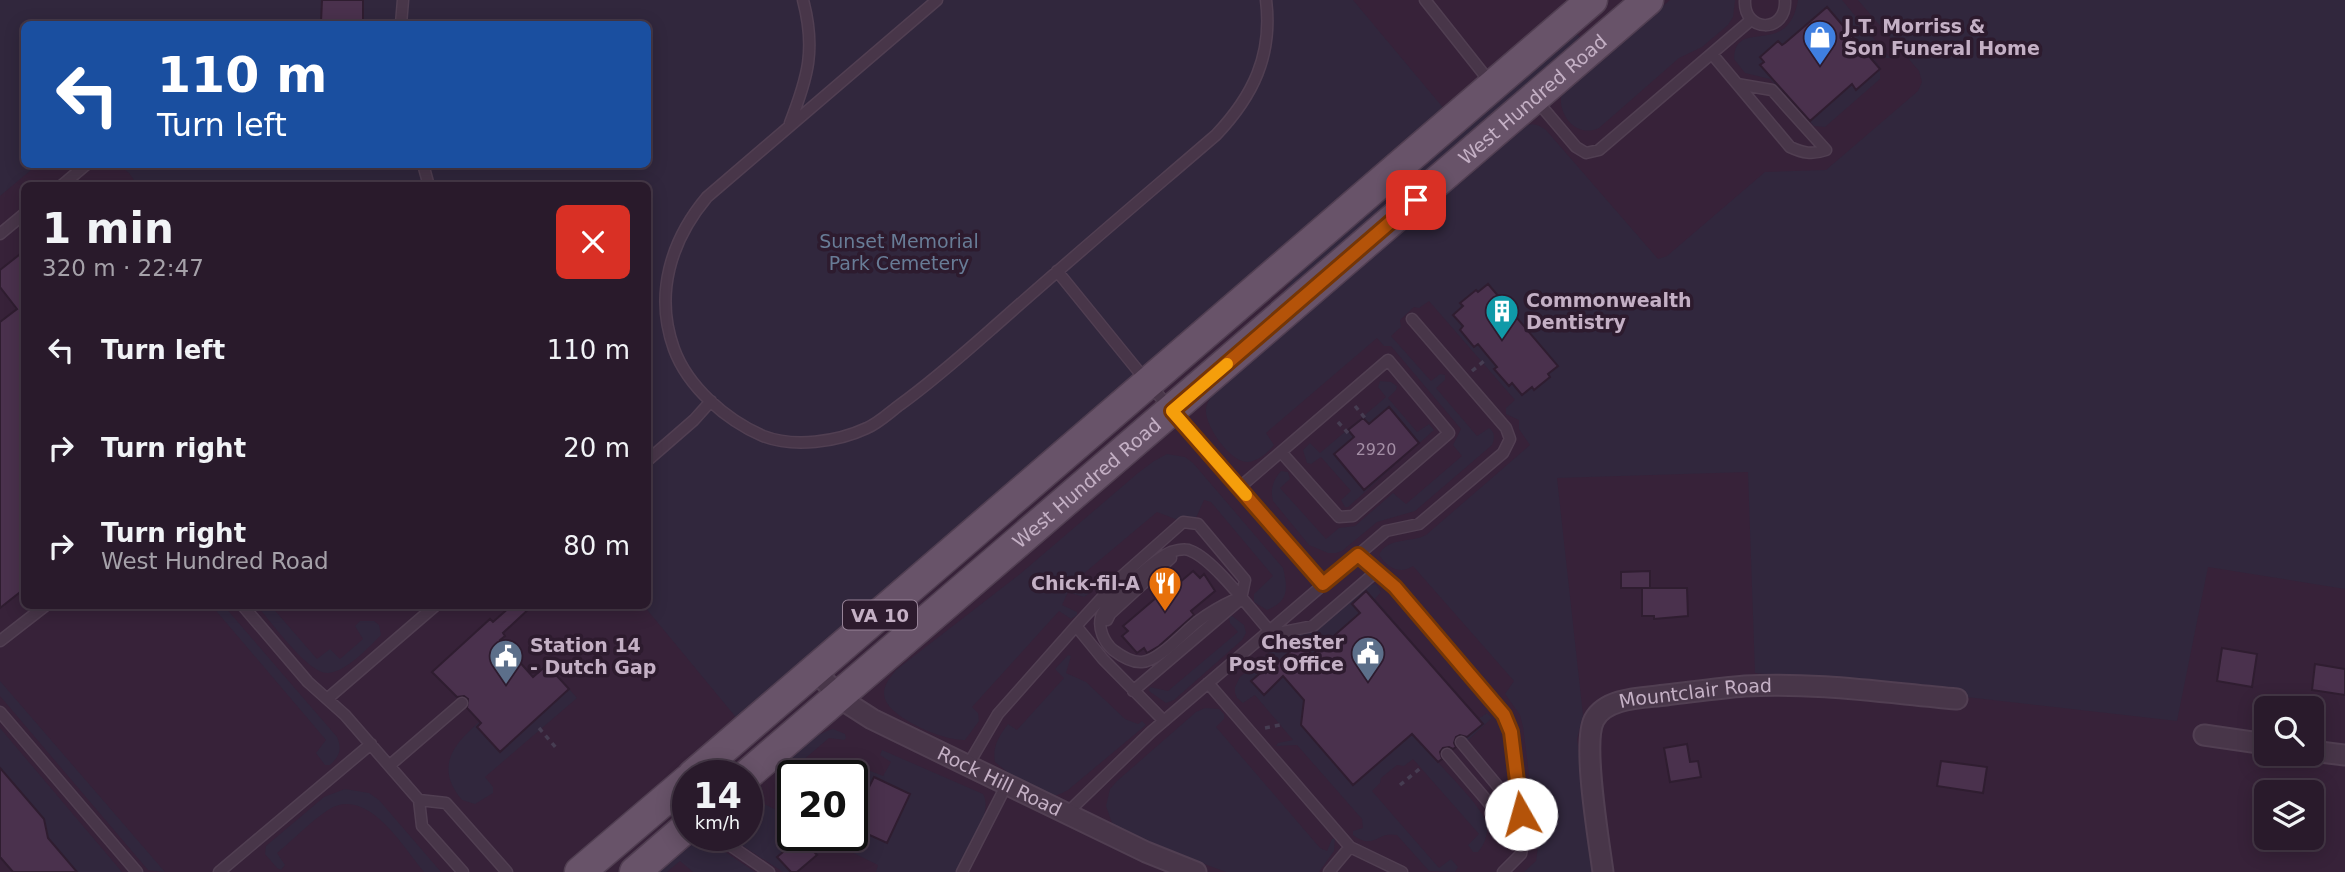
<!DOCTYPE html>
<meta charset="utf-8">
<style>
body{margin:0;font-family:"DejaVu Sans",sans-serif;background:#312333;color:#f1f3f6;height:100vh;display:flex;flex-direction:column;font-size:26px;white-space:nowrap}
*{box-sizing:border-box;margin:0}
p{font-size:23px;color:#a5a1a9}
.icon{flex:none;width:38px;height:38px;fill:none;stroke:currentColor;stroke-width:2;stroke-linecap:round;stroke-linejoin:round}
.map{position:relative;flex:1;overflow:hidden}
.sheet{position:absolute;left:21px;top:182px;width:630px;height:427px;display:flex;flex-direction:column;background:#291a2b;border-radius:10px;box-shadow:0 4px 18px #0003,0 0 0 2px #453847}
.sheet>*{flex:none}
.banner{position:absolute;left:21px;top:21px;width:630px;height:147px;border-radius:10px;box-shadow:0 4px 18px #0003,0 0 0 2px #453847;background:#1a4fa0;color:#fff;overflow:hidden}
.buttons{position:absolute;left:2254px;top:696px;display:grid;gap:14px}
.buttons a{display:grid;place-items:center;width:70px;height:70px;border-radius:10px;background:#291a2b;box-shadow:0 4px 18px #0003,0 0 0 2px #453847;font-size:35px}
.speed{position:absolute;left:672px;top:760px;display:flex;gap:14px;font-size:35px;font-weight:700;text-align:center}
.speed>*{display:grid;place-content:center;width:91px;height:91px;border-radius:50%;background:#291a2b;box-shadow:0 4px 18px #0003,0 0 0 2px #453847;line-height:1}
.speed small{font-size:18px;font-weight:400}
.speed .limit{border:4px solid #111;border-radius:10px;background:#fff;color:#111}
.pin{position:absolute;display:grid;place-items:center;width:60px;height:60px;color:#fff;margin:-30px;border-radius:14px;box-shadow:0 4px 10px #0006}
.me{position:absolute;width:77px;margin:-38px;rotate:353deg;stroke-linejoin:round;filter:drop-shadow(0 0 5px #0008)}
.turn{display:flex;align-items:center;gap:24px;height:147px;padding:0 21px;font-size:32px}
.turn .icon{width:91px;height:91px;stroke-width:2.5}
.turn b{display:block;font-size:49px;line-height:60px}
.round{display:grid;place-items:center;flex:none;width:74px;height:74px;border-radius:10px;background:#312333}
.headline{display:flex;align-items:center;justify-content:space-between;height:119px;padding:0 21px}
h1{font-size:42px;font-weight:700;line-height:52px}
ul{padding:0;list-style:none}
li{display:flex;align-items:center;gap:21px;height:98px;padding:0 21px}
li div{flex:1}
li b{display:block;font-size:26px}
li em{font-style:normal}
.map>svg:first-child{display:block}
.green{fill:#31273d}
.building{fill:#4a314d;stroke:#2f1d30;stroke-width:2}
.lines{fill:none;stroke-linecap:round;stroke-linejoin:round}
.lane-casing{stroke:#513f52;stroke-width:13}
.street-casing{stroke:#513f52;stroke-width:23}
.primary-casing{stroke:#513f52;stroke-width:33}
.path{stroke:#463d52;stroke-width:3.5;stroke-dasharray:5 5;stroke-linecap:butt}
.lane{stroke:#483649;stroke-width:10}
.street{stroke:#483649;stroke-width:19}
.primary{stroke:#685369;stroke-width:30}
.route-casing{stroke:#753606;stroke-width:18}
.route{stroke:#b45309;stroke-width:12}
.slow{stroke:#f59e0b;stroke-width:12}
.labels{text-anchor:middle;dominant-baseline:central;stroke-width:7;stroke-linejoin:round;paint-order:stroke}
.number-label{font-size:16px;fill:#a48fa6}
.shield{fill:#2d1b2e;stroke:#978398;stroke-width:2}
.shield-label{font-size:18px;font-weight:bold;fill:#c4b0c5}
.poi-label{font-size:19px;font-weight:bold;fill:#c4b0c5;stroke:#2d1b2e;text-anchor:start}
.street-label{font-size:19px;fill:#c4b0c5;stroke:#2d1b2e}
.park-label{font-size:19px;fill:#687c96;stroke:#2d1b2e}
</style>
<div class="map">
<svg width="2345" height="872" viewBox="0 0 2345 872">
<rect width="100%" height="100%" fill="#372239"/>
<path class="green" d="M0 0H1353L1445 110 739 721 644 606H648V186H138L129 173 118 165 648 164V24H24V164L37 165 0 196Z
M1670 0H1735L1733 17 1728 25 1702 47 1679 58 1599 128C1578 138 1559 117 1561 97L1567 89Z
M1798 0H1842L1890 58H1886L1873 43 1866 49 1880 67V79L1825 127 1814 126 1770 79 1745 73 1734 59C1735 16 1788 60 1798 0Z
M1858 0H2345V589L2208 567 2177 721 1755 673 1748 472 1557 478 1583 715 1577 739 1596 872H1524L1536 861 1538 846 1523 727 1520 715 1505 694 1514 681 1413 566C1400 575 1388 568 1379 555 1387 537 1411 543 1426 535L1530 445 1519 429V420L1506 414V408L1515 400 1429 301 1419 308 1414 307 1400 320 1401 327 1391 336 1431 381 1440 374 1445 375V380L1436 388 1477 436 1489 428C1495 432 1495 438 1492 445L1415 511 1377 522 1342 551 1336 553H1328L1309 545 1273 501C1270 490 1273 480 1281 471L1288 472 1290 479 1280 488 1326 539 1339 528 1355 526 1393 493 1406 504 1462 456 1453 445 1461 429 1391 346H1384L1377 338 1266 433 1274 445C1268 453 1257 462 1247 462 1230 462 1204 425 1206 409 1207 401 1212 396 1216 390L1523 127C1532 122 1538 124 1546 130L1658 259 1667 256 1765 172 1826 170 1918 91 1922 82 1919 71Z
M1576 33 1581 38 1563 61 1286 302 1280 296 1301 269Z
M1380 381 1391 382 1397 386 1396 390 1388 398 1417 432 1429 424 1434 430 1348 507H1345L1341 500 1351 491 1321 457 1311 464 1307 463 1303 450 1310 443 1320 453 1386 397 1378 387Z
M1167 454 1185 457 1193 463 1283 568C1288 589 1289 601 1267 610L1254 602V594L1273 576 1211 502 1204 500 1196 518 1183 522 1157 512 1082 575 1077 585 1090 590V593L1084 597 1068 592 1062 605 1077 612V615L1071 619 1059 611 972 707 978 713 979 721 965 740C944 741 892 719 885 699 881 687 890 678 896 670L1020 574 1138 473 1154 461Z
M1376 584 1381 592 1375 599 1478 719 1487 713 1492 718 1467 741 1465 739 1438 762C1450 777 1484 808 1487 826 1488 836 1484 845 1478 852H1473L1468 845 1479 834 1413 759 1404 766 1397 765 1381 778 1380 783 1372 791 1439 868 1451 859 1458 867 1455 872 1429 871 1397 835C1376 831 1375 851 1353 835V831L1363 828 1362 819 1297 745 1276 746 1278 743 1293 740 1255 695 1243 703 1237 698 1235 693V687L1240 677 1281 642 1319 629 1367 586Z
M212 606H224L337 737C342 749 340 756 330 765H325L316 753 326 740Z
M257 606H271L317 659 330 649 340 659 363 639 355 626 360 621H374L379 625 381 635C368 648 346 672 328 673 308 674 271 621 257 606Z
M1232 616 1244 625 1246 633 1242 640 1174 700 1166 703 1149 691 1150 687 1168 691 1238 632 1230 623 1229 617Z
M1068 655 1071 656 1066 673 1086 682 1125 719 1138 724 1142 721 1146 725 1068 790C1064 792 1061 794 1057 795 1036 797 1010 774 995 762 992 747 999 736 1008 724L1017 730 1064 678 1055 669Z
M0 681 165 872 148 870 0 696Z
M569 689 577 698 485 777 493 787V793L475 804 462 800C428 760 465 734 495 709 502 704 512 692 520 690 534 686 554 689 569 689Z
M1205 708 1219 709 1224 714V719L1216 727 1320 848 1327 851 1332 839 1335 838 1334 851 1319 872H1226L1131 837 1112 823 1106 806 1110 789 1117 781 1196 712Z
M0 728 122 872H28L0 836Z
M833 729 845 734 846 738 844 740 829 738 794 768 786 765C793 750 816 734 833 729Z
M882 750 983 794C994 813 967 854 956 872H876L878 865 825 839 817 855 801 837 778 856 791 872H783L726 835H747V795L758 787 761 792 754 799 793 818V835H828L842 841 845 835H852V805L868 770 883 776 891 762 880 755Z
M345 789 369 793 379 800 441 872H424C402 846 367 785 328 810 310 822 294 839 277 853L285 865 281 870 277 868 265 854 266 846 324 797Z
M700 838 709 841 755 872H693L680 861 667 872H658Z"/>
<path class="building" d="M322 0H363V24L321 22Z
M1827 7 1880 69 1856 90 1852 84 1810 121 1760 65 1764 62 1760 57 1778 41 1782 45 1785 43Z
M24 251V589L0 608V322L17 309 0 287V270Z
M1488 284 1558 366 1548 374 1550 377 1534 390 1532 387 1522 395 1512 383 1509 386 1494 369 1497 367 1478 344 1474 347 1460 330 1463 326 1453 315 1463 306 1460 303 1476 290 1478 292Z
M1389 407 1419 443 1364 490 1334 454 1354 437 1348 430 1363 418 1369 424Z
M1193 571 1200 578 1204 574 1215 591 1191 611 1194 615 1159 646 1147 653 1144 648 1137 653 1122 636 1128 631 1123 626 1170 586 1172 589Z
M1650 571V588H1621V572Z
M1642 588H1687L1688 616 1654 619V616H1642Z
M1366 591 1483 724 1467 737 1460 735 1456 737 1454 743 1456 747 1453 749 1449 747 1443 748 1440 752 1442 759 1438 762 1412 734 1353 785 1301 725 1304 700 1283 676 1264 695 1251 681 1264 670 1266 673 1301 642 1312 655 1360 613 1352 604Z
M511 606H532L503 633 505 636 500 640 533 677 547 665 569 689 500 752 477 727 481 723 467 708 468 699 464 696 457 697 432 672 490 619 493 622Z
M2222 648 2257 654 2252 687 2217 681Z
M2315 664 2345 669V695L2312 690Z
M1687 744 1690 762 1698 761 1701 777 1670 782 1664 748Z
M1941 761 1987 767 1983 793 1937 786Z
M0 768 44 819 48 838 77 872H13L0 857Z
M874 777 910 794 887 843 852 827V821Z
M801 837 817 855 797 872H791L777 857Z"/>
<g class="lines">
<defs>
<path id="lane" d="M937 0 707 197C671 240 654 294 674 349 688 387 726 420 763 436 794 448 837 442 867 428 879 423 890 412 901 404 937 378 970 348 1003 319 1073 257 1145 196 1216 135 1253 96 1273 55 1266 0
M1425 0 1490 82
M1745 0C1743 33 1787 34 1785 0
M401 24 403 0
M1712 54 1790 147C1803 153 1812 155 1826 150L1772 90 1737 84
M1537 101 1576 147 1586 153 1599 150 1751 20
M790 123C808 77 816 49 803 0
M423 164 429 186
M61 186 87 164
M0 234 24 214
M1057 271 1148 383 1323 584
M648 460 694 420 711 401
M1240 487 1388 360 1449 433 1353 516 1339 517 1281 452
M1358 555 1395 587 1504 715 1511 732 1524 838 1521 854 1503 872
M1234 600C1221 606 1209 613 1197 622 1183 633 1159 661 1142 662 1132 663 1121 656 1113 650 1104 642 1098 629 1101 617 1104 603 1156 558 1171 552 1177 550 1186 548 1191 551 1214 560 1251 610 1269 630
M243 606 308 682 345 715 419 800 422 826 463 872
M1107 620 1110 614 1171 558
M1076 626 1103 659 1164 721
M1263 636 1313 626 1377 571
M0 641 45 606
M1208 683 1350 847 1329 872
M327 699 435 606
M0 712 137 872
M1461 742 1521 814
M1447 754 1523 843
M390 765 462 703
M968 765 998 714 1076 626 1122 576 1183 522 1198 524 1245 580 1241 599 1133 691
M419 800 446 803 507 872
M1067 813 1151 732 1386 531 1419 524 1503 453 1510 439 1506 428 1412 319
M715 835 769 872
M1350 847 1402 872
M219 872 371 744
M962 872 1007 784"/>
<g id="street">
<path id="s1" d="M815 671 844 701 872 719 1146 852 1196 872"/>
<path d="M2204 735 2266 744"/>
<path d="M2312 751 2345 755"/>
<path id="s2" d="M1603 872C1599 841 1582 744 1594 720 1606 697 1644 698 1666 695 1692 692 1719 688 1745 686 1815 682 1887 693 1957 699"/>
</g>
<g id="primary">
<path d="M693 775 1592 0"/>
<path id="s3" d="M747 775 1648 0"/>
<path d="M580 872 688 780"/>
<path d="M635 872 688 826"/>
</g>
</defs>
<use href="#lane" class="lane-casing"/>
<use href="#street" class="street-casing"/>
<use href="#primary" class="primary-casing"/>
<path class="path" d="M1472 371 1484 361
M1355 406 1365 418
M1338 422 1348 433
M109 608 112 606
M539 728 557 749
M1265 728 1280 725
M1400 785 1423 766"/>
<use href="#lane" class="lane"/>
<use href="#street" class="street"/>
<use href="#primary" class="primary"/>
</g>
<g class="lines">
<defs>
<path id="route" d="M1416 200 1172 411 1323 584 1358 555 1395 587 1504 715 1511 732 1521 814"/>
</defs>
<use href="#route" class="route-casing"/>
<use href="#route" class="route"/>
<path class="slow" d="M1227 364 1172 411 1246 495"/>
</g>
<defs>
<symbol id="shop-pin" viewBox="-11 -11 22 30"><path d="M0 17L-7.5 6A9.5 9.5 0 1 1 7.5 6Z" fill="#3f7fe0" stroke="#2d1b2e"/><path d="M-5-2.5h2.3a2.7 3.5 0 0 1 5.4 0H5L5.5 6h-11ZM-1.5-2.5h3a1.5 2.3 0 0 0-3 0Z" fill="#fff"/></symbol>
<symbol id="building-pin" viewBox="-11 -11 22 30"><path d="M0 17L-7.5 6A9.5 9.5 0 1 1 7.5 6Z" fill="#0f9aa8" stroke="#2d1b2e"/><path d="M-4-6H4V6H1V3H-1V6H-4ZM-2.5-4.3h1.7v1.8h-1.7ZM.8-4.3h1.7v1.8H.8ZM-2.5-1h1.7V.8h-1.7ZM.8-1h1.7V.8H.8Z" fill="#fff"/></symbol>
<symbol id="restaurant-pin" viewBox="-11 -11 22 30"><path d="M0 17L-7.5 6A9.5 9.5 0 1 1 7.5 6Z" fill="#e8710a" stroke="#2d1b2e"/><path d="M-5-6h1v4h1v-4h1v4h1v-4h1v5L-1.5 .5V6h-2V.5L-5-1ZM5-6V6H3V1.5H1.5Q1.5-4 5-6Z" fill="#fff"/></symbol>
<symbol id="civic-pin" viewBox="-11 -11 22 30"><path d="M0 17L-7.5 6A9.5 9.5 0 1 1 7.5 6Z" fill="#5c6f8a" stroke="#2d1b2e"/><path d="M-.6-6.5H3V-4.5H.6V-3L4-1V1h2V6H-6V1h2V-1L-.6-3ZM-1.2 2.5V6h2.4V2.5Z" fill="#fff"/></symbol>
</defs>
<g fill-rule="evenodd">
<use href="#shop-pin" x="1801" y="18" width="38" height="52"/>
<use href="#building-pin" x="1483" y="292" width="38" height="52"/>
<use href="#restaurant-pin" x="1146" y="564" width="38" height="52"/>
<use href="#civic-pin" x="1349" y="634" width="38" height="52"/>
<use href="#civic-pin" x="487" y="637" width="38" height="52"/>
</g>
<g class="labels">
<g class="number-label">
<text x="1376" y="449">2920</text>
</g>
<rect class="shield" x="843" y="600.5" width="74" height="29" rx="5"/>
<g class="shield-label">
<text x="880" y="615">VA 10</text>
</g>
<g class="poi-label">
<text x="1844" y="26">J.T. Morriss &amp;<tspan x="1844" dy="22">Son Funeral Home</tspan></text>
<text x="1526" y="300">Commonwealth<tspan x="1526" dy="22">Dentistry</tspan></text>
<text x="1140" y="583" text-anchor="end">Chick-fil-A</text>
<text x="1344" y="642" text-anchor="end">Chester<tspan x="1344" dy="22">Post Office</tspan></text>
<text x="530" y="645">Station 14<tspan x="530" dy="22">- Dutch Gap</tspan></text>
</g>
<g class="street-label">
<text stroke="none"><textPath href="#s3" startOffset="1036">West Hundred Road</textPath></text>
<text stroke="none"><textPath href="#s3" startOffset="448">West Hundred Road</textPath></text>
<text stroke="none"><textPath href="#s2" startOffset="262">Mountclair Road</textPath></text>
<text stroke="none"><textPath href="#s1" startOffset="217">Rock Hill Road</textPath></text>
</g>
<g class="park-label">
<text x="899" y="241">Sunset Memorial<tspan x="899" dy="22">Park Cemetery</tspan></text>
</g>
</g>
</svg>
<div class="buttons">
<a><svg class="icon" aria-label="search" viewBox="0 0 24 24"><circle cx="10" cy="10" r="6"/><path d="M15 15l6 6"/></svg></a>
<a><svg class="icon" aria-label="layers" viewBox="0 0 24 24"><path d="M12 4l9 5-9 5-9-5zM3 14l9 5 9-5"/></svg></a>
</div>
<div class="speed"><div>14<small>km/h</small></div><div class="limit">20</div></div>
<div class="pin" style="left:1416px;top:200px;background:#d93025"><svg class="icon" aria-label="arrive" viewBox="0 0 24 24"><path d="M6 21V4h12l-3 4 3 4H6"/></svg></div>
<svg class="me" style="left:1521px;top:814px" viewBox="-20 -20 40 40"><circle r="19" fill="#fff"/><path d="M0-13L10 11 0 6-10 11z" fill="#b45309"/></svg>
<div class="banner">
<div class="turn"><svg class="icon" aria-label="left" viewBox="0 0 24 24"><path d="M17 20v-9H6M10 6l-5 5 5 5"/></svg><div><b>110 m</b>Turn left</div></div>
</div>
<section class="sheet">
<div class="headline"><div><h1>1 min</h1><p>320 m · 22:47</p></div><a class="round" style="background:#d93025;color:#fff"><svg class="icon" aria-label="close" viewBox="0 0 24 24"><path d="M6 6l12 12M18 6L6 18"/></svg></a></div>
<ul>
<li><svg class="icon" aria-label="left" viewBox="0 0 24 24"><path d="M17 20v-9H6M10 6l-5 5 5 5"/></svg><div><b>Turn left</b></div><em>110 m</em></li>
<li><svg class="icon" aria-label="right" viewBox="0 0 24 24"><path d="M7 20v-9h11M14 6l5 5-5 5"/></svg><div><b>Turn right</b></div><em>20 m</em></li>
<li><svg class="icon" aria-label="right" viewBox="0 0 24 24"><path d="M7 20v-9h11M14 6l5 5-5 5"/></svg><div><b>Turn right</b><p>West Hundred Road</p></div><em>80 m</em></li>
</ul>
</section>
</div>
